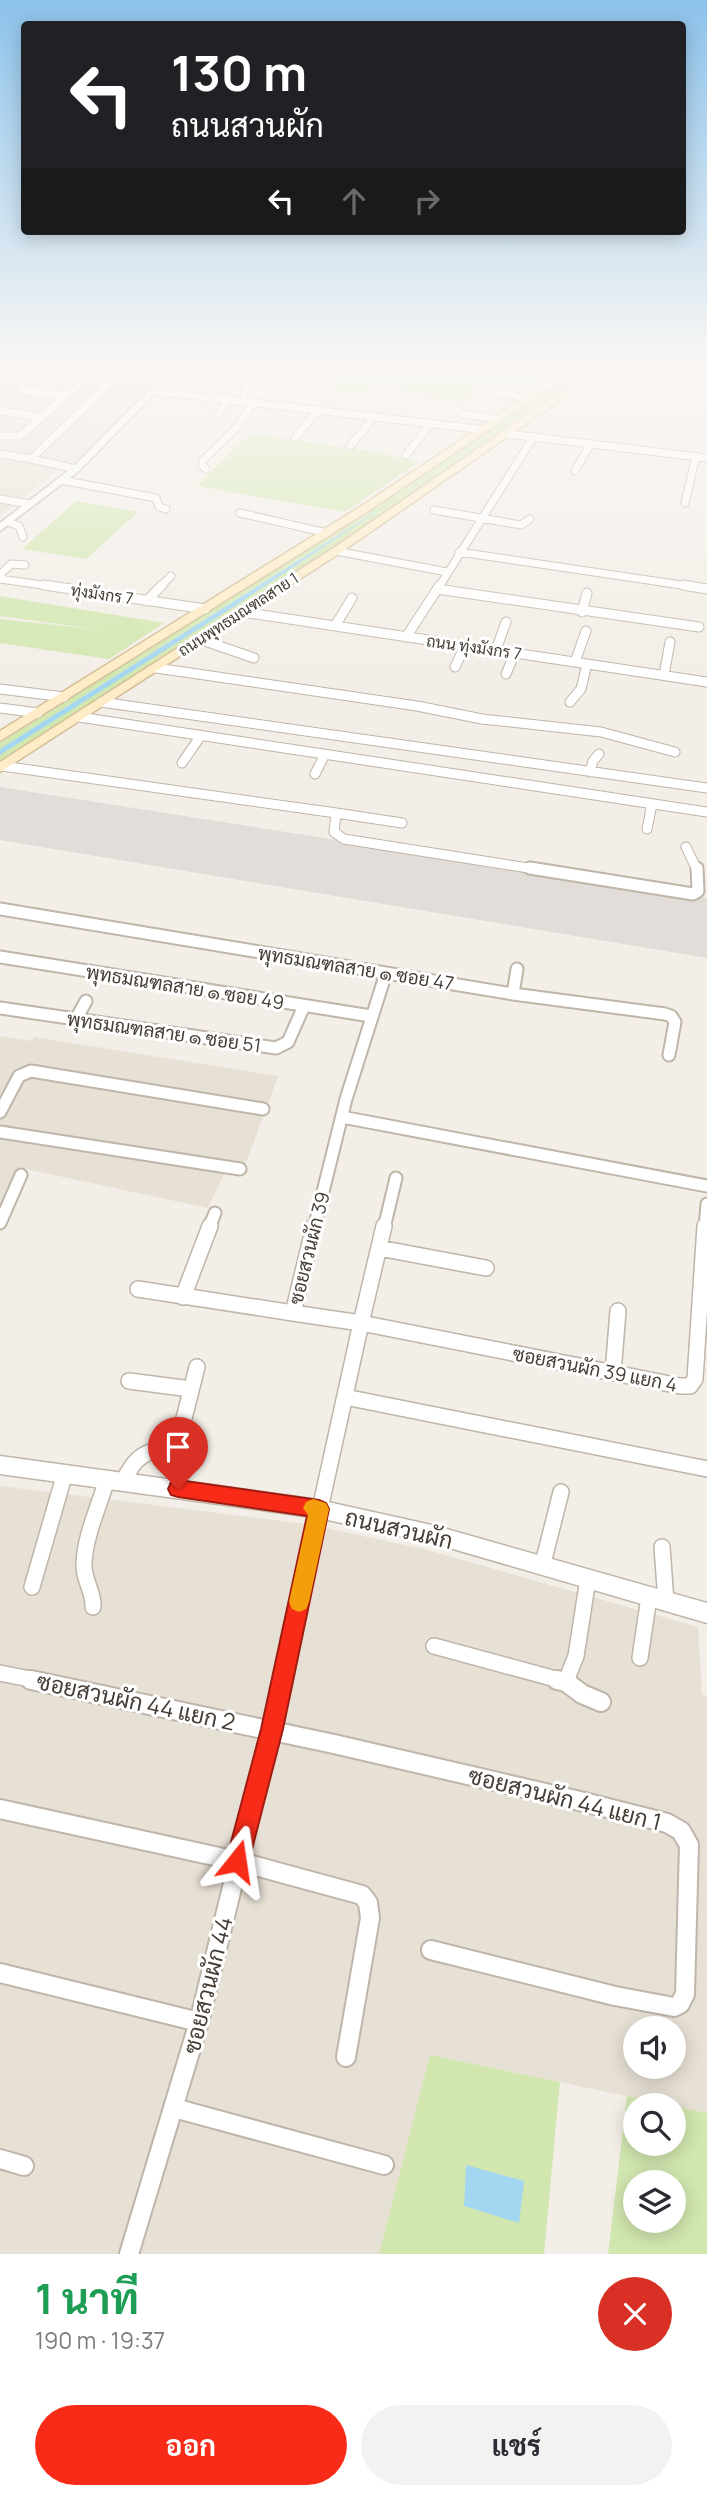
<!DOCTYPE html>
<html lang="th">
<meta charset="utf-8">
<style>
body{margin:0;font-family:Manrope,Sarabun,sans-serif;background:#f2f2f3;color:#2b2b33;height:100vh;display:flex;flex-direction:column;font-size:26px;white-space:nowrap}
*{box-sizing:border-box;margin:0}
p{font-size:23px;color:#7c7c81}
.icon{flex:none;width:38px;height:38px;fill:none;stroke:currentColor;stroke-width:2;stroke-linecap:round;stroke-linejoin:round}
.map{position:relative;height:2254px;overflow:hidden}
.side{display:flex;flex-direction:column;background:#fff;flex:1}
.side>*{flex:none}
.guide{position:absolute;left:21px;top:21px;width:665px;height:214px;border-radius:7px;box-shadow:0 4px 18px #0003;background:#202124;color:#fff;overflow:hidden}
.fabs{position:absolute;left:623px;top:2016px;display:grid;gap:14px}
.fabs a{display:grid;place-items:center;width:63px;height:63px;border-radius:50%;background:#fff;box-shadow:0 4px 18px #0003;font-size:35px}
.pin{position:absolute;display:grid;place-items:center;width:60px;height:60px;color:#fff;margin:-72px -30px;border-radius:50% 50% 50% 0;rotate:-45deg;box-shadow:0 0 7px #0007}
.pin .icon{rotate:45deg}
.me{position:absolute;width:77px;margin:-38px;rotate:15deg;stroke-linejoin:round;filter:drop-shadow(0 0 5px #0008)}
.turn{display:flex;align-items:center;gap:24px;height:147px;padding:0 35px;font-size:32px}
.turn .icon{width:91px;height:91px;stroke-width:2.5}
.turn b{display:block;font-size:49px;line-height:60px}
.lanes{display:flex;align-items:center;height:66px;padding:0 35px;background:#0003;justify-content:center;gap:35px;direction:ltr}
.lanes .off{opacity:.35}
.round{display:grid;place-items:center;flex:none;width:74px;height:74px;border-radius:37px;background:#f2f2f3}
.overview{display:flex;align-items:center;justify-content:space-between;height:119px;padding:0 35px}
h1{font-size:42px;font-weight:700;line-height:52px;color:#1e9e55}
.cta{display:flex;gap:14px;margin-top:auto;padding:14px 35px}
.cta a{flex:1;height:80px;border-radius:42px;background:#f82b19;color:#fff;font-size:28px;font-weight:700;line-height:80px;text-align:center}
.cta a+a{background:#f2f2f3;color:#2b2b33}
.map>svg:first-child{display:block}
.residential{fill:#e7e0d5;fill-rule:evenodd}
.industrial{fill:#e2ddd8}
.green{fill:#d2e7b0;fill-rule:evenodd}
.water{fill:#a3d6f0}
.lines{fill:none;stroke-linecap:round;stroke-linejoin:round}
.minor-far4-casing{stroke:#bfb5a9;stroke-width:9}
.minor-far3-casing{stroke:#bfb5a9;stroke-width:11}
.minor-far2-casing{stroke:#bfb5a9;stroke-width:15}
.minor-far1-casing{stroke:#bfb5a9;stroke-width:18}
.minor-casing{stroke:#bfb5a9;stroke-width:22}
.tertiary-casing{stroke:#bfb5a9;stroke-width:3}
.secondary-casing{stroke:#d3bf97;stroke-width:3}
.minor-far4{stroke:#fff;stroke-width:7}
.minor-far3{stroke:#fff;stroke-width:9}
.minor-far2{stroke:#fff;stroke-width:11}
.minor-far1{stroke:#fff;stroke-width:15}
.minor{stroke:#fff;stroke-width:18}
.tertiary{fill:#fff;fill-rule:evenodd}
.secondary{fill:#feecc6;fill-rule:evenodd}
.route{fill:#f82b19;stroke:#a11c10;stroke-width:2}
.slow{fill:#f59e0b}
.labels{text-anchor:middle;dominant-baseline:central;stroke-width:6;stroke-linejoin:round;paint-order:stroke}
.far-street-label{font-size:16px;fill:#463e36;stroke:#fff}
.street-label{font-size:19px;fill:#463e36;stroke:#fff}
.near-street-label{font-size:23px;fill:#463e36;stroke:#fff}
</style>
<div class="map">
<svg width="707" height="2254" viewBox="0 0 707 2254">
<rect width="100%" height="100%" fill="#f3eee7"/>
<path class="residential" d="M0 363H176L74 463 67 462 0 517Z
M0 1036 32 1041 34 1037 278 1076 242 1174 225 1172 208 1208 21 1168 0 1212Z
M0 1486 306 1524 424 1549 698 1627 702 1694 707 1696V2113L431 2055 379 2254H0ZM635 2028H674V2067H635Z"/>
<path class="industrial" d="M0 787 707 898V958L0 840Z"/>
<path class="green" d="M350 363H489L529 368 534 363H563L524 390 479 383 466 402 462 403 375 386 368 395 328 391Z
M578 363H603L551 395 366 527 0 761V755L389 503 0 749V743L389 497 545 392Z
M250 434 374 452 419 462 345 512 197 486Z
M76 501 138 512 86 559 22 549Z
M0 596 164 623 109 659 0 643V619L103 630 0 616Z
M430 2055 560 2082 544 2254H379Z
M627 2096 671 2105H635V2144H674V2106L707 2113V2254H608ZM635 2182H674V2221H635Z"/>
<path class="water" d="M391 502 235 606 0 755V749Z
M466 2165 524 2181 519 2223 464 2206Z"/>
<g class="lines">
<defs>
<path id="minor-far4" d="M45 370 89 376
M0 383 23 363
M23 390 66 396
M154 391 477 429
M499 393 522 397
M207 397 236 363
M241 400 248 387 267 370
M0 411 43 417
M219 414 230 399
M463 414 492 418
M508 434 707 458
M0 436H20L104 363
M295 438 319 409
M350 446 375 416
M0 454 31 459
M406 455 431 423
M76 469 31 459 131 363
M206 469 202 465 203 460 236 428 254 402
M575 471 591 443
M61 480 156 498 159 507 166 509
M0 499 30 504
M685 503 696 456
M434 510 521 525 530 519
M240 513 327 533
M8 522 19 526 23 537
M336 551 447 572
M459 552 695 587
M0 575 11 564 25 565
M0 579 56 587
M160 587 171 576
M439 587 534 436"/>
<path id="minor-far3" d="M44 585 205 609
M683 585 707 589
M437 589 699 627
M147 601 162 585
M242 612 707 682
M582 612 587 593
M335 626 352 598
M406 637 440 585
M199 639 254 658
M496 650 506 622
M575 662 586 631
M455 667 465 646
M156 668 417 706 482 719 601 732 675 752
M506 674 515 653
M664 675 670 642
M0 689 64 697
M101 702 707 788
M570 702 581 689 587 664
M0 708 38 713
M79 717 707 812
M182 763 200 737
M2 766 336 813 334 832 344 839 541 870
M590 772 593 761 599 754
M315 774 324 756
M336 813 402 823
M647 829 652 804
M686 847 697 870"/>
<path id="minor-far2" d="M530 868 693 894 698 891 697 868
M0 909 513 994 665 1014 671 1016 675 1022 669 1055
M0 957 371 1016
M513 994 517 969
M0 1008 276 1048 288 1042 304 1006
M76 1019 86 1001
M0 1112 19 1076 31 1071 263 1109
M342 1117 707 1186
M0 1132 240 1169
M0 1223 21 1175
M209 1228 215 1213
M314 1228 346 1099 386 973
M384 1228 396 1178
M705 1228 707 1204"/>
<path id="minor-far1" d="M384 1226 361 1323 680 1386H690L695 1379 705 1226
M379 1248 486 1268
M138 1289 293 1313
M183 1297 210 1226
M613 1373 618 1311
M129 1381 191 1389
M345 1397 707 1469
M123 1482C137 1452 146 1452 177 1446L197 1367
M662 1547 666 1602
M542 1567 561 1492
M32 1587 65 1473
M93 1607C94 1591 83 1580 84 1564 85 1535 99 1507 107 1479
M434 1646 563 1681
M640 1658 649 1597
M0 1673 40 1681
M282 1681 361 1323 293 1313 314 1226
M566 1681 576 1656 588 1579"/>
<path id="minor" d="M31 1680 334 1744 584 1802 667 1823 681 1831 689 1845 685 1994 680 2004 674 2007 615 1996 431 1950
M557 1680 566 1682 567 1680
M566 1682 582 1694 601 1702
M0 1809 237 1861 362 1895 368 1903 370 1918 346 2057
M0 1973 199 2022
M174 2108 384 2165
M0 2159 24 2166
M129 2254 199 2022 283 1680"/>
<path id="tertiary" d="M176 363H185L79 471 0 531V523L73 467Z
M0 1456 319 1500 436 1526 707 1603V1623L436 1544 319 1518 0 1474Z"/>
<path id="secondary" d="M576 363H587L370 510 0 741V731L363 505Z
M603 363H614L340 553 0 772V762L332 549Z"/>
</defs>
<use href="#minor-far4" class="minor-far4-casing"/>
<use href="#minor-far3" class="minor-far3-casing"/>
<use href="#minor-far2" class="minor-far2-casing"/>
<use href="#minor-far1" class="minor-far1-casing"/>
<use href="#minor" class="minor-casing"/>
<use href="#tertiary" class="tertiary-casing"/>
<use href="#secondary" class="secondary-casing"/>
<use href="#minor-far4" class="minor-far4"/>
<use href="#minor-far3" class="minor-far3"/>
<use href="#minor-far2" class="minor-far2"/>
<use href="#minor-far1" class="minor-far1"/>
<use href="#minor" class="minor"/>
<use href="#tertiary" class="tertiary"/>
<use href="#secondary" class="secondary"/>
</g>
<linearGradient id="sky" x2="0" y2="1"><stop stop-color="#8cc2eb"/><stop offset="0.54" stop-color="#faf7f4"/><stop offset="1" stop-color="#faf7f4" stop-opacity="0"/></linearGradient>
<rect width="707" height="678" fill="url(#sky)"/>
<path class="route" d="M178 1480 319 1500 326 1503 329 1509 283 1729 249 1861 246 1869 237 1872 229 1869 226 1861 261 1729 307 1516 178 1497 171 1495 168 1489 171 1482Z"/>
<path class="slow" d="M313 1499 326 1503 329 1509 309 1602 306 1609 299 1612 292 1609 289 1602 308 1515 303 1508 306 1502Z"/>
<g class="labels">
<g class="far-street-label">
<text transform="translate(102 594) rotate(8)">ทุ่งมังกร 7</text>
<text transform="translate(238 614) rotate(-33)">ถนนพุทธมณฑลสาย 1</text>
<text transform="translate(474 647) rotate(8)">ถนน ทุ่งมังกร 7</text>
</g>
<g class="street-label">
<text transform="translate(356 968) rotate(9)">พุทธมณฑลสาย ๑ ซอย 47</text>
<text transform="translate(185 987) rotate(9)">พุทธมณฑลสาย ๑ ซอย 49</text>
<text transform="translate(164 1032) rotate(8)">พุทธมณฑลสาย ๑ ซอย 51</text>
<text transform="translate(309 1248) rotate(-76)">ซอยสวนผัก 39</text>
<text transform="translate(595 1369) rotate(11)">ซอยสวนผัก 39 แยก 4</text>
</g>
<g class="near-street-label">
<text transform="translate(399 1528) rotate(13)">ถนนสวนผัก</text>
<text transform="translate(136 1701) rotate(12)">ซอยสวนผัก 44 แยก 2</text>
<text transform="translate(565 1798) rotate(14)">ซอยสวนผัก 44 แยก 1</text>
<text transform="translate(207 1985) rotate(-76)">ซอยสวนผัก 44</text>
</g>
</g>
</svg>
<div class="fabs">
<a><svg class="icon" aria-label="sound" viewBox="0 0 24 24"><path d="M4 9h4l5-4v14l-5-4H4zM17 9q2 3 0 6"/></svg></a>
<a><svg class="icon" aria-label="search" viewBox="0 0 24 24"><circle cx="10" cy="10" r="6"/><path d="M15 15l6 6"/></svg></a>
<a><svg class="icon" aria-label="layers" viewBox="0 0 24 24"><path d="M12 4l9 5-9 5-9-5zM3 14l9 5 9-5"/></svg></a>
</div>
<div class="pin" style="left:178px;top:1489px;background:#d93025"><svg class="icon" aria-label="arrive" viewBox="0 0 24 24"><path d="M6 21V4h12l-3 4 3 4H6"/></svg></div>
<svg class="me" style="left:237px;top:1861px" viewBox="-20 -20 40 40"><path d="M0-17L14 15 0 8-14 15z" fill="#f82b19" stroke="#fff" stroke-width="4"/></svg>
<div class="guide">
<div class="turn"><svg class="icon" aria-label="left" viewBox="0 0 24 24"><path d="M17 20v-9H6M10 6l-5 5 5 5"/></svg><div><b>130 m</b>ถนนสวนผัก</div></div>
<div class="lanes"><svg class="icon" aria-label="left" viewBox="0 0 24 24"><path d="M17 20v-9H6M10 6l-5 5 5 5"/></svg><svg class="icon off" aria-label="ahead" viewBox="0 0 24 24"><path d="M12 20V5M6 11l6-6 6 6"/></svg><svg class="icon off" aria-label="right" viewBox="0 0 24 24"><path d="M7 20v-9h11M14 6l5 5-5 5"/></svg></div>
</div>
</div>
<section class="side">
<div class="overview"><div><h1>1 นาที</h1><p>190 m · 19:37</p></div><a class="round" style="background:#d93025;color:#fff"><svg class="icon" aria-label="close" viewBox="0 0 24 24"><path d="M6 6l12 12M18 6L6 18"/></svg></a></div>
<div class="cta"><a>ออก</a><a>แชร์</a></div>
</section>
